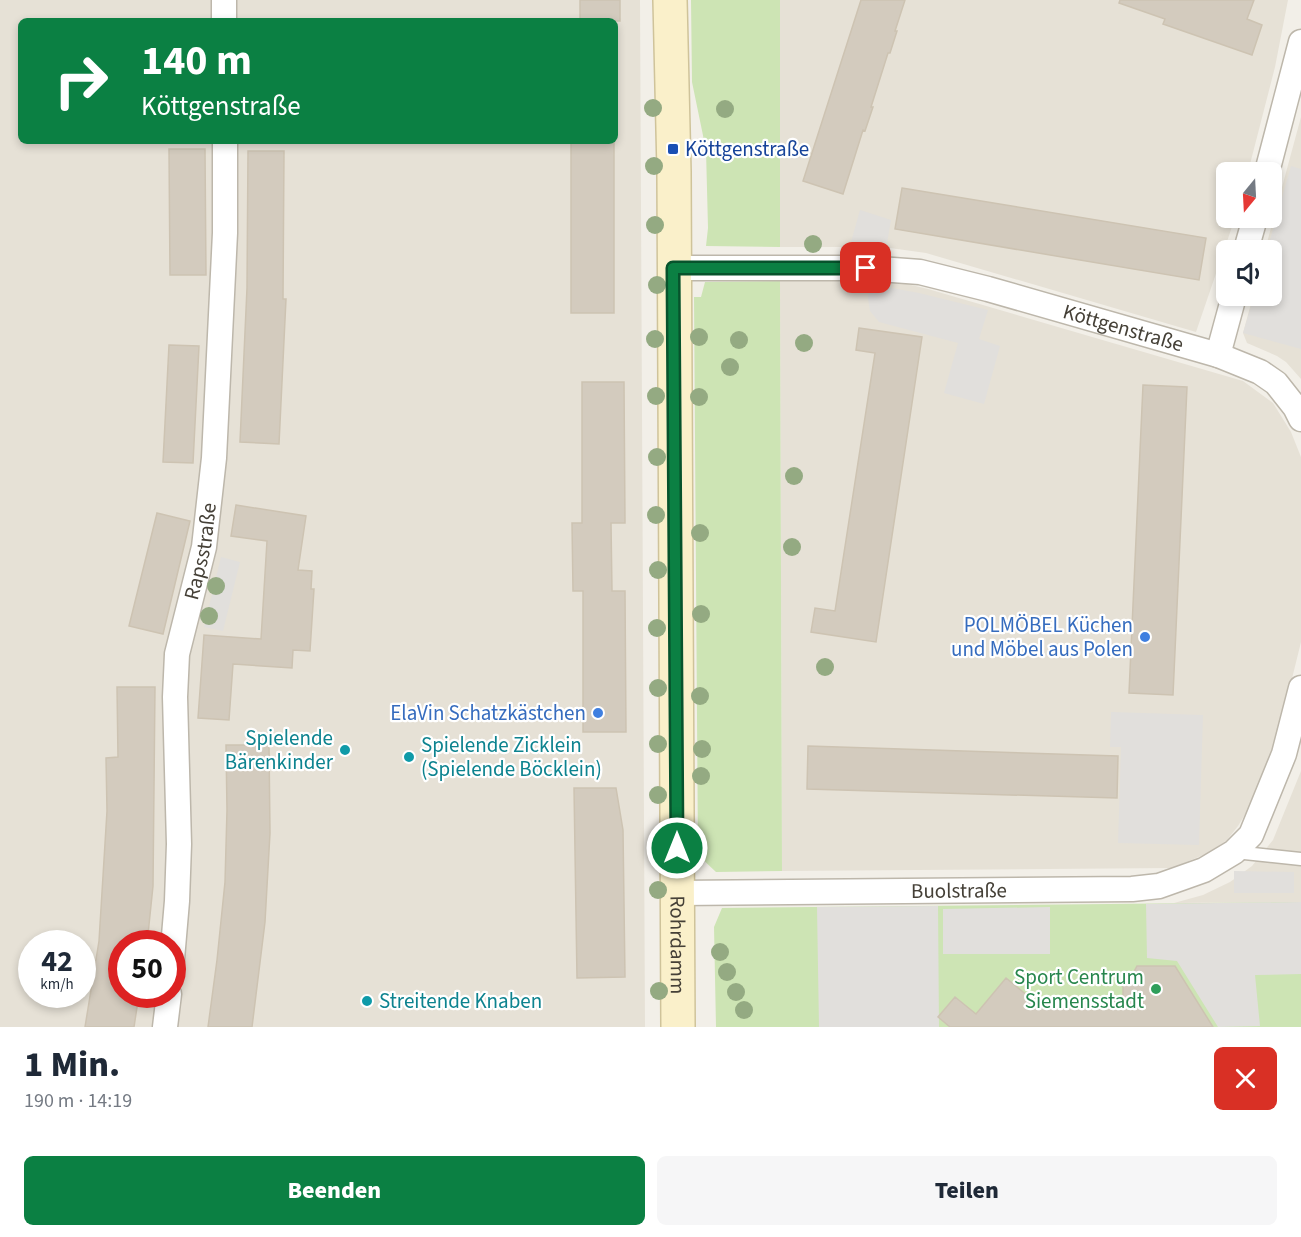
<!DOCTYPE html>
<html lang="de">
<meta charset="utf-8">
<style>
body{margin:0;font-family:"Source Sans 3",sans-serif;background:#f6f6f7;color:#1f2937;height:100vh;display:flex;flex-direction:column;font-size:22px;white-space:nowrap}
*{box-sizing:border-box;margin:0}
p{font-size:20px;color:#747a83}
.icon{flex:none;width:33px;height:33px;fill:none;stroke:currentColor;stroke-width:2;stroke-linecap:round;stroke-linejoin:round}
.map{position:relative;height:1027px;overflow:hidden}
.sheet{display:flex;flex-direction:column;background:#fff;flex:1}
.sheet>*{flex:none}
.banner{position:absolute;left:18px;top:18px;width:600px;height:126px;border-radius:9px;box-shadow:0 3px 9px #0003;background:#0b8043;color:#fff;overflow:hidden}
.needle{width:39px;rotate:198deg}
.buttons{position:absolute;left:1216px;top:162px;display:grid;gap:12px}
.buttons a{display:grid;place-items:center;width:66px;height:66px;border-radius:9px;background:#fff;box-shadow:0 3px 9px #0003;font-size:30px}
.speed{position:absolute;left:18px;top:930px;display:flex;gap:12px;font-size:30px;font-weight:700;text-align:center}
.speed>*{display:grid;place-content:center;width:78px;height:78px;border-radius:50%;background:#fff;box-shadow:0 3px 9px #0003;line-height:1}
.speed small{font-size:15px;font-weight:400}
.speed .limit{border:9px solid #d22;background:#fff;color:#111}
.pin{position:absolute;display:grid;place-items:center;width:51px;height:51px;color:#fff;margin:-26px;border-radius:12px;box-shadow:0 3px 9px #0006}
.me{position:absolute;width:66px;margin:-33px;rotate:0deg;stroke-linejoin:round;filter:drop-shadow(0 0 4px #0008)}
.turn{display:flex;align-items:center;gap:21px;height:126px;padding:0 24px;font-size:27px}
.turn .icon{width:78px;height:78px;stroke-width:2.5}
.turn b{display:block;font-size:42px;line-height:51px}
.round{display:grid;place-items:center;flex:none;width:63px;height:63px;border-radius:9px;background:#f6f6f7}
.headline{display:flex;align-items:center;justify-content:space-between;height:102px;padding:0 24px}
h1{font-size:36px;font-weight:800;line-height:45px}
.action{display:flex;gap:12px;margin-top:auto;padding:12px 24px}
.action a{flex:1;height:69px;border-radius:9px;background:#0b8043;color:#fff;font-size:24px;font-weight:800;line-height:69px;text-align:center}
.action a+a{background:#f6f6f7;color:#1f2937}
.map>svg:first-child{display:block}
.residential{fill:#e6e1d6;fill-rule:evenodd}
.green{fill:#cde4b4}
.parking{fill:#e1dfdc}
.building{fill:#d3cbbe;stroke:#cdc3b2;stroke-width:1.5}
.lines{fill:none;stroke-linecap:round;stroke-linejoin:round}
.lane-casing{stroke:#bdb7ab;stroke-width:15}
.street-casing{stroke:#bdb7ab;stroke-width:27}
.secondary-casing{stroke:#cfc39a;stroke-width:36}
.lane{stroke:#fff;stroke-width:12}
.street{stroke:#fff;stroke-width:24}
.secondary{stroke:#faf0ca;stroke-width:33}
.tree{fill:#94aa82}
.route-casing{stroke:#07532c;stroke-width:15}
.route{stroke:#0b8043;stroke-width:10}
.transit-dot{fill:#1a4fb4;stroke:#fff;stroke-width:2}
.shop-dot{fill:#3f7fe0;stroke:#fff;stroke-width:2}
.culture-dot{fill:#0f9aa8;stroke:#fff;stroke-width:2}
.leisure-dot{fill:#2e9e5b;stroke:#fff;stroke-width:2}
.labels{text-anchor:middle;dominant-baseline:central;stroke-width:4.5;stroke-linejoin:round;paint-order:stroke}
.transit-label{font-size:21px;fill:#164399;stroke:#fff;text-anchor:start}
.street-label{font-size:21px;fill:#454037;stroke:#fff}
.shop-label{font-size:21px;fill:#366cbe;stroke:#fff;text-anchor:end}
.culture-label{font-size:21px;fill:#0d838f;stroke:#fff;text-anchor:start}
.leisure-label{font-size:21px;fill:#27864d;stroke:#fff;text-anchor:end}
</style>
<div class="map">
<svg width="1301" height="1027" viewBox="0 0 1301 1027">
<rect width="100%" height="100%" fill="#f2efe8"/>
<path class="residential" d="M0 0H640L645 1027H0ZM21 21H615V141H21ZM32 944H82V994H32ZM122 944H172V994H122Z
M780 0H1288L1275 67 1248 172H1227V218H1235L1196 332 926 253 883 247H780Z
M1301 117V379L1286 362 1277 356 1247 343 1243 333 1253 296H1272V250H1265Z
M780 281H875L903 283 928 289 1243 381 1273 403 1291 432 1301 457V642L1284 711 1273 749 1249 808 1238 826 1227 840 1208 853 1172 868 782 871Z
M1301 771V902L1174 903 1203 895 1230 882 1252 866 1273 840Z"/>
<path class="green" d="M691 0H780V247L706 246 708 228 706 150 692 82Z
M780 281 782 871 716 872 698 855 694 297H701L705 282Z
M1301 902V1027H716L714 927 722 908Z"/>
<path class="parking" d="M1291 166 1301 169V349L1243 333 1254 296H1272V250H1267Z
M860 210 891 220 887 243 851 242Z
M870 284 919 293 988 310 979 339 1000 346 984 404 944 393 958 343 879 322 870 311 868 298Z
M221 557 240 562 223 631 204 627Z
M1111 712 1203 715 1199 845 1118 843 1121 747H1110Z
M1234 871 1294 872V893H1234Z
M1301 902V974L1255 975 1260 1026 1218 1027 1177 961 1147 958 1146 904Z
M938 906 939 1027H819L817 907Z
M1050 907V954H943V909Z"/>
<path class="building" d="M580 0H620V21H580Z
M861 0H905L895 31H897L890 53H888L871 107H873L865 131 863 130 843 194 803 181Z
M1120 0H1254L1247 19 1262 25 1252 55 1163 24 1165 19 1119 3Z
M571 141H614V313H571Z
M169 149H205L206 275H170Z
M248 151H284L283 299H286L279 444 240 442 247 288Z
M902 188 1206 238 1199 280 895 229Z
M859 328 922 337 876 642 811 632 815 608 835 611 875 353 856 350Z
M169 345 199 346 193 463 163 462Z
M582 382H624L625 523H611L612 591H625L626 732H583V591H573L572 523H582Z
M1143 385 1187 387 1173 695 1129 693Z
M236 505 306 516 298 570 312 571 311 589H314L310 651 293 650 292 668 233 664 229 720 198 718 204 635 261 639 267 541 231 536Z
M157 513 190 521 163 634 129 626Z
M117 687H155L153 886 147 944H122V994H139L134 1027H85L99 941 107 811 106 758 118 757Z
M226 745H269L270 833 265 922 252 1027H208L217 960 225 882 227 810Z
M808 746 1118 756 1117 798 807 789Z
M574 788H616L623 830 625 977 577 978Z
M1137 966H1175L1213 1027H950L938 1017 955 997 976 1014 1006 978 1044 1009 1077 1001 1123 999V981H1129Z"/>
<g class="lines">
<defs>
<path id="lane" d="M1235 852 1301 859"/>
<g id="street">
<path d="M224 0V21"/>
<path d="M1267 172 1301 42"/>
<path d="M1246 250 1255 218"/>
<path id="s1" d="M673 268H866L920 272 988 289 1218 355 1260 372 1276 383 1295 407 1301 419"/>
<path d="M1218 355 1234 296"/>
<path id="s2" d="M677 893 1132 889 1159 886 1204 870 1234 852 1251 835 1284 754 1301 688"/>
<path id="s3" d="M172 959 177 901 179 844 175 697 177 654 204 547 214 458 225 233V141"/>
<path d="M165 1027 169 994"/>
</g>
<g id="secondary">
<path id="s4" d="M670 0 674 172 678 1027"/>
</g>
</defs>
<use href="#lane" class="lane-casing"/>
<use href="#street" class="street-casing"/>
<use href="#secondary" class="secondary-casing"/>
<use href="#lane" class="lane"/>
<use href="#street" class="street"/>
<use href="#secondary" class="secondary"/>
</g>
<g class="tree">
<circle cx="653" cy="108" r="9"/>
<circle cx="725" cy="109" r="9"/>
<circle cx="654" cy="166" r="9"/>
<circle cx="655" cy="225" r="9"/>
<circle cx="813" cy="244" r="9"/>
<circle cx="657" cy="285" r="9"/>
<circle cx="699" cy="337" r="9"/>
<circle cx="655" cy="339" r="9"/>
<circle cx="739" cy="340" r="9"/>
<circle cx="804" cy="343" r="9"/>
<circle cx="730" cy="367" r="9"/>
<circle cx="656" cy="396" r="9"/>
<circle cx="699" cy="397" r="9"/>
<circle cx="657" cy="457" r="9"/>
<circle cx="794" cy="476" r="9"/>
<circle cx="656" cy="515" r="9"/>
<circle cx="700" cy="533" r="9"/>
<circle cx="792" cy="547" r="9"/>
<circle cx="658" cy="570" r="9"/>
<circle cx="216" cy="586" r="9"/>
<circle cx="701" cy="614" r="9"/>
<circle cx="209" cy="616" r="9"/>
<circle cx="657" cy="628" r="9"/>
<circle cx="825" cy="667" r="9"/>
<circle cx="658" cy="688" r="9"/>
<circle cx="700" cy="696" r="9"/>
<circle cx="658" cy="744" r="9"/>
<circle cx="702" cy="749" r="9"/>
<circle cx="701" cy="776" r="9"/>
<circle cx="658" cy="795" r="9"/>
<circle cx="658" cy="843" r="9"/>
<circle cx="658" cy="890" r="9"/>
<circle cx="720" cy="952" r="9"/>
<circle cx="727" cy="972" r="9"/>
<circle cx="659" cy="991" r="9"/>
<circle cx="736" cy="992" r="9"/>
<circle cx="744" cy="1010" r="9"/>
</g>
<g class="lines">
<defs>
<path id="route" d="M677 848 673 268H866"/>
</defs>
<use href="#route" class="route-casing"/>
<use href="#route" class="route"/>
</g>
<rect class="transit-dot" x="667" y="143" width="12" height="12" rx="3"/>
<g class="shop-dot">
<circle cx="1145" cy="637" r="6"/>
<circle cx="598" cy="713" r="6"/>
</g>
<g class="culture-dot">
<circle cx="345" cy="750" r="6"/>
<circle cx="409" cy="757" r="6"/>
<circle cx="367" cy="1001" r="6"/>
</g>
<circle class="leisure-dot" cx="1156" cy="989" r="6"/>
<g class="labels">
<g class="transit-label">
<text x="685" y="149">Köttgenstraße</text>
</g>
<g class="street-label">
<text stroke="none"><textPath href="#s1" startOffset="458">Köttgenstraße</textPath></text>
<text stroke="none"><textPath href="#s3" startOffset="411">Rapsstraße</textPath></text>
<text stroke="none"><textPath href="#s2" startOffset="282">Buolstraße</textPath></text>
<text stroke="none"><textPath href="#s4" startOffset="945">Rohrdamm</textPath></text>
</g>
<g class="shop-label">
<text x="1133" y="625">POLMÖBEL Küchen<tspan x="1133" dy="24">und Möbel aus Polen</tspan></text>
<text x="586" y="713">ElaVin Schatzkästchen</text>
</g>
<g class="culture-label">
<text x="333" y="738" text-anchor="end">Spielende<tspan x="333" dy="24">Bärenkinder</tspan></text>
<text x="421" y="745">Spielende Zicklein<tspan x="421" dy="24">(Spielende Böcklein)</tspan></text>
<text x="379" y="1001">Streitende Knaben</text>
</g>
<g class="leisure-label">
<text x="1144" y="977">Sport Centrum<tspan x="1144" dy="24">Siemensstadt</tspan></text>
</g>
</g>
</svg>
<div class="buttons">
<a><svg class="needle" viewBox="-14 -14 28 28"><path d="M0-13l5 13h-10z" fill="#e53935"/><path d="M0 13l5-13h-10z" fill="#747a83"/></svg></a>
<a><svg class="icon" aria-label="sound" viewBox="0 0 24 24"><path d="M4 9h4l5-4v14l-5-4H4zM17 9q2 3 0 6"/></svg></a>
</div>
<div class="speed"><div>42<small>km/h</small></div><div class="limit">50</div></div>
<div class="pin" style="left:866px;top:268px;background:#d93025"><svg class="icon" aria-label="arrive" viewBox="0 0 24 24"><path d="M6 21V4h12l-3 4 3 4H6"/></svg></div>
<svg class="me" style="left:677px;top:848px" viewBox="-20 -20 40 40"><circle r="17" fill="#0b8043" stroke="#fff" stroke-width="3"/><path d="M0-11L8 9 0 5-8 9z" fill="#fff"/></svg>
<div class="banner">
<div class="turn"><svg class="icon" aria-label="right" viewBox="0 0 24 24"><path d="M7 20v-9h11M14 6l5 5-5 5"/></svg><div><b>140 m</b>Köttgenstraße</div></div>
</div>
</div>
<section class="sheet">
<div class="headline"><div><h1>1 Min.</h1><p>190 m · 14:19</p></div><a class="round" style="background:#d93025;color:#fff"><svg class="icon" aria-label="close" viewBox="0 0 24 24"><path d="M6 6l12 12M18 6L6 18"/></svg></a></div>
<div class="action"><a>Beenden</a><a>Teilen</a></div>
</section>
